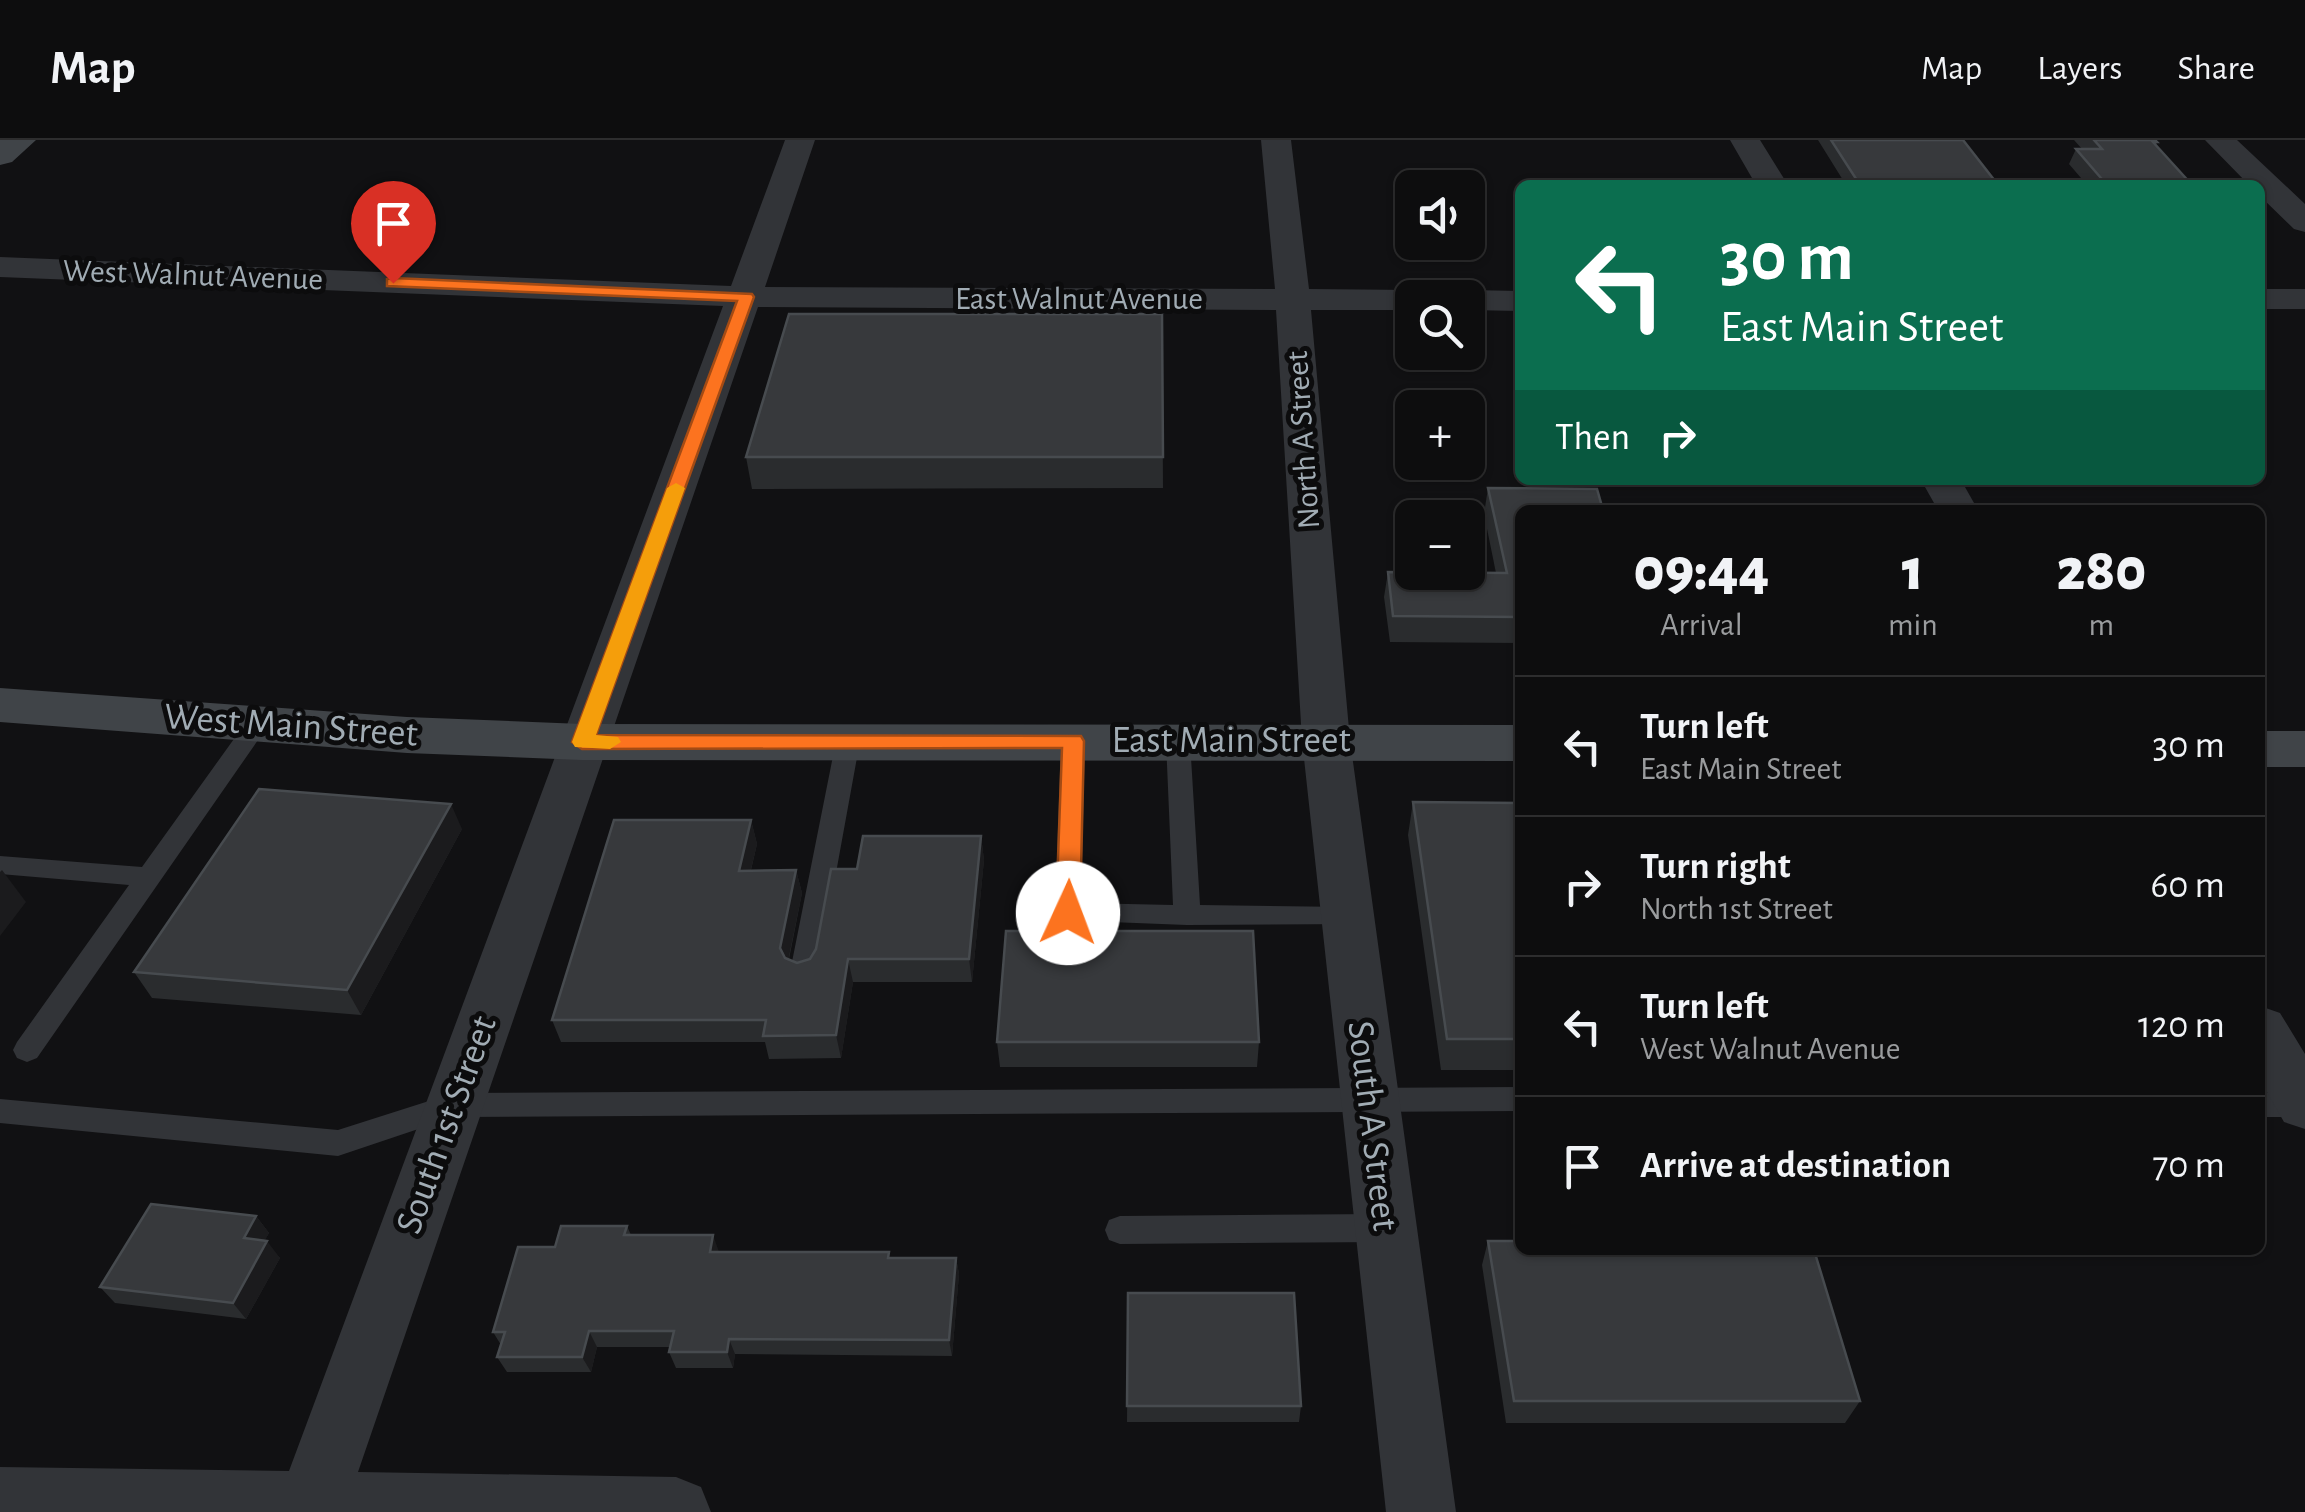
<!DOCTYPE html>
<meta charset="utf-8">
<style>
body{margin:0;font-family:"Alegreya Sans",sans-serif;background:#161617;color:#f1f3f6;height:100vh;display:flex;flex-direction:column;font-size:38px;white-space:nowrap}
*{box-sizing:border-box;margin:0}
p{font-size:32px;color:#9a9c9e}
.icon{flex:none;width:55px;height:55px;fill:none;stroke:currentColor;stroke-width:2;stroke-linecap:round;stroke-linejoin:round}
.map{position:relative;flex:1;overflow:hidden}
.panel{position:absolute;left:1515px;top:365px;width:750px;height:750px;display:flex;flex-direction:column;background:#0d0d0e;border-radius:15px;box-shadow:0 2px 8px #0004,0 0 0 2px #2d2d2e}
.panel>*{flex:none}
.guide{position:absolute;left:1515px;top:40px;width:750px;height:305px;border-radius:15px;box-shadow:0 2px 8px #0004,0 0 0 2px #2d2d2e;background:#0b6e4f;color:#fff;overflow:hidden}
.fabs{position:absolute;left:1395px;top:30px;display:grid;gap:20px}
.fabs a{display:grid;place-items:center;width:90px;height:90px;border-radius:15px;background:#0d0d0e;box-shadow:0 2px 8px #0004,0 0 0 2px #2d2d2e;font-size:50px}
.pin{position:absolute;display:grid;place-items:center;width:85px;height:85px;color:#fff;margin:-102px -42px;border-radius:50% 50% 50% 0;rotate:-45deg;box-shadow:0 0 10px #0007}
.pin .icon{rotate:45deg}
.me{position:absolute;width:110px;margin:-55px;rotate:2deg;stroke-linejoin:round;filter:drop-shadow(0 0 8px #0008)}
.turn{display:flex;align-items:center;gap:35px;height:210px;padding:0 40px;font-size:45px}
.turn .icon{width:130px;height:130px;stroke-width:2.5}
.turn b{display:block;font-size:70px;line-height:85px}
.then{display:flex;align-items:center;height:95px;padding:0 40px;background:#0003;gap:20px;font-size:38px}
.eta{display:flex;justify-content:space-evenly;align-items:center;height:170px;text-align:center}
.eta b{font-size:60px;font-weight:800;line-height:70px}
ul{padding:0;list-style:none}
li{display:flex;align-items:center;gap:30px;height:140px;padding:0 40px;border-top:2px solid #2d2d2e}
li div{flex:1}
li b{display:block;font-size:38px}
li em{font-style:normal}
header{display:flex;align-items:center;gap:60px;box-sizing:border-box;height:140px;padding:0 50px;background:#0d0d0e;border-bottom:2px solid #2d2d2e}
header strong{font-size:48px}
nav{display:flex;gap:55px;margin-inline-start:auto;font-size:35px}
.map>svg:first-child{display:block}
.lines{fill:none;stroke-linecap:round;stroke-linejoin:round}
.lane{fill:#323438;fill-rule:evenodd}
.street{fill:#323438;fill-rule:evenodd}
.secondary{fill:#404448;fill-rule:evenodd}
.wall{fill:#2a2c2e}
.shaded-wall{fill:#1b1b1d}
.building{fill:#37393c;stroke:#474b4f;stroke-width:2.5}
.route{fill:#fc731f;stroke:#a44b14;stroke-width:2.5}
.slow{fill:#f59e0b}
.labels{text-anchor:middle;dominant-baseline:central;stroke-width:10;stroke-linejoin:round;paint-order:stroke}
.far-street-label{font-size:32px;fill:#a1acb4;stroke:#0c0c0d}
.street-label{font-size:38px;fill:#a1acb4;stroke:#0c0c0d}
</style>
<header>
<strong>Map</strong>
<nav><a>Map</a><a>Layers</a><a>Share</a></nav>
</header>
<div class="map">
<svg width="2305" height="1372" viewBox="0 0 2305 1372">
<rect width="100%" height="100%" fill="#111113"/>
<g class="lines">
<path class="lane" d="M257 576 265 578 269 584 265 590 37 918 27 922 17 918 13 910 17 902 129 745 0 734V716L142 727 249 578Z
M848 593 860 601 818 832 814 839 804 843 794 839 790 832 836 601Z
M1073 593 1085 601 1081 763 1173 765 1166 601 1178 593 1190 601 1200 765 1347 767 1356 770 1360 777 1356 784 1187 785 1059 780 1055 773 1061 601Z
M1520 947V971L454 977 338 1016 0 983V959L338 990 454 953Z
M2260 953H2305V977H2260Z
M1385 1074 1396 1078 1400 1088 1396 1098 1385 1102 1120 1104 1109 1100 1105 1090 1109 1080 1120 1076Z"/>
<path class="street" d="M785 0H815L765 147 1275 149 1261 0H1291L1309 149 1412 150 1428 158H1412V170H1311L1350 600 1456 1372H1386L1302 600 1276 170 758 167 358 1332 676 1337 701 1347 711 1372H0V1327L289 1331 723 166 0 137V117L731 146Z
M1730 0H1760L1788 45H1756Z
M2205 0H2237L2305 64V92L2294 89 2260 56V45H2249Z
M2260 149H2305V169H2260Z
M1468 150 1520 151V171L1468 170V158H1452Z
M1921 340H1961L1978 370H1938Z
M2260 866 2280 873 2305 914V989L2284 982 2260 940Z"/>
<path class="secondary" d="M0 0H36L12 22 0 25Z
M0 548 407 577 582 584 1520 585V621L582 620 407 613 0 582Z
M2260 591H2305V627H2260Z"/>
</g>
<path class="wall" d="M1818 0H1963L1995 41 1994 45H1846Z
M2074 0H2155L2157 2 2156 6 2192 45H2087L2069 24 2076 9H2082Z
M1162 174 1163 348 752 349 746 317Z
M1488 348 1520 370V503L1390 502 1384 457 1388 432 1496 433 1484 374Z
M1413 662 1520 663V930H1441L1408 695Z
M751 680 757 704 751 730H796L802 753 789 819 797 823 810 819 816 809 857 729 981 696 984 720 972 842H853L841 918 769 919 765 902H561L552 880Z
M462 689 361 875 152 858 134 832Z
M997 902H1259L1257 927H1000Z
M256 1076 269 1093 264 1101 280 1118 246 1179 115 1163 100 1147Z
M627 1086 631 1095 719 1112 891 1118H956L959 1134 952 1216 735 1214 733 1228H676L669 1212 670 1207H597L591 1232H507L497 1217 501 1205 493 1192 555 1107Z
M1488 1101 1860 1261 1845 1283H1506L1482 1125Z
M1128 1153 1301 1266 1299 1282H1127Z"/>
<path class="shaded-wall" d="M451 664 462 689 361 875 347 850Z
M751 680 757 704 745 754 739 731Z
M981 696 984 720 972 842 969 819Z
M2 730 26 762 0 796V732Z
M796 730 802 753 786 831 780 808Z
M848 819 853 842 841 918 836 895Z
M256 1076 269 1093 257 1115 244 1098Z
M713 1095 719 1112H710Z
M267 1101 280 1118 246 1179 233 1163Z
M956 1118 959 1134 952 1216 949 1200Z
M589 1191 597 1207 591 1232 582 1217Z
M729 1199 735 1214 733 1228 727 1212Z"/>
<path class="building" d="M1831 0H1963L1995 41 1926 40 1929 45H1860Z
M2094 0H2155L2157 2H2153L2192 45H2107L2076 9H2102Z
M789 174H1162L1163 317H746Z
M1488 348 1597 349 1603 370H1520V477L1393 476 1388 432 1507 433Z
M259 649 451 664 347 850 134 832Z
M1413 662 1520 663V899H1447Z
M614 680H751L739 731 796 730 780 808 785 818 797 823 810 819 816 809 831 729H857L863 696H981L969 819H848L836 895 763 896 766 880H552Z
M1006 791H1253L1259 902H997Z
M151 1064 256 1076 244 1098 267 1101 233 1163 100 1147Z
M561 1086H627L624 1095H713L710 1112H889L888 1118H956L949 1200 729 1199 727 1212H669L674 1191H589L582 1217H497L505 1192H493L518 1107H555Z
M1488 1101H1520V1110H1814L1860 1261H1514Z
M1128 1153H1294L1301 1266H1127Z"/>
<path class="route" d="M393 138 752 154 754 157 596 595 1081 596 1084 601 1080 773 1076 779 1068 782 1056 773 1062 608 582 609 572 602 737 161 387 146V139Z"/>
<path class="slow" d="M676 343 685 348 596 595 618 597 621 602 610 609 575 607 572 602 667 348Z"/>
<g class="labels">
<g class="far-street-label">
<text transform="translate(193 135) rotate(2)">West Walnut Avenue</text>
<text x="1079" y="159">East Walnut Avenue</text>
<text transform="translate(1303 300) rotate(-94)">North A Street</text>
</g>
<g class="street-label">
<text transform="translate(291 586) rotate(4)">West Main Street</text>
<text x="1231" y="601">East Main Street</text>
<text transform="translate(447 985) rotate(-70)">South 1st Street</text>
<text transform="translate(1372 986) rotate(83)">South A Street</text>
</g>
</g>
</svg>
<div class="fabs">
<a><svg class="icon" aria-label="sound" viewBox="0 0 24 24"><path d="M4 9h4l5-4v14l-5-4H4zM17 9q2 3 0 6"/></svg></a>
<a><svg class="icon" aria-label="search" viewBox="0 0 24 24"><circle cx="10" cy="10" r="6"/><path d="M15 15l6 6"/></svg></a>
<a>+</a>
<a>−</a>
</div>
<div class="pin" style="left:393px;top:143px;background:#d93025"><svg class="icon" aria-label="arrive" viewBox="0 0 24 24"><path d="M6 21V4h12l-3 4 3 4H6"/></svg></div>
<svg class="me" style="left:1068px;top:773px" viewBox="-20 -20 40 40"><circle r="19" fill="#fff"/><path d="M0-13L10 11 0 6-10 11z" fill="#fc731f"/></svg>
<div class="guide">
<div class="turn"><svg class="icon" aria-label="left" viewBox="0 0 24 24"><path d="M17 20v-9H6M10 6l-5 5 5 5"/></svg><div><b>30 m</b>East Main Street</div></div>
<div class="then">Then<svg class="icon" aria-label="right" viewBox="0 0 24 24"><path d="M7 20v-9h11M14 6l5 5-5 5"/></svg></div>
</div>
<section class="panel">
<div class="eta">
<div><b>09:44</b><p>Arrival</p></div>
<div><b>1</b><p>min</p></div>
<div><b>280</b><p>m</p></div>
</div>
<ul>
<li><svg class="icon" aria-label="left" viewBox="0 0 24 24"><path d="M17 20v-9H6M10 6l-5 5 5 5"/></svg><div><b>Turn left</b><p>East Main Street</p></div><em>30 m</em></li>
<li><svg class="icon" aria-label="right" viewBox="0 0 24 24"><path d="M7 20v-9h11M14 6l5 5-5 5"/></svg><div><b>Turn right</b><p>North 1st Street</p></div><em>60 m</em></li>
<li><svg class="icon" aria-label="left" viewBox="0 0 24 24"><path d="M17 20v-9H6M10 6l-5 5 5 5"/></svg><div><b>Turn left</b><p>West Walnut Avenue</p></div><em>120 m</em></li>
<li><svg class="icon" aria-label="arrive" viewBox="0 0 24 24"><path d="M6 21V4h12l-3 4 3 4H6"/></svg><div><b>Arrive at destination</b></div><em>70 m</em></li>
</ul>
</section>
</div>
